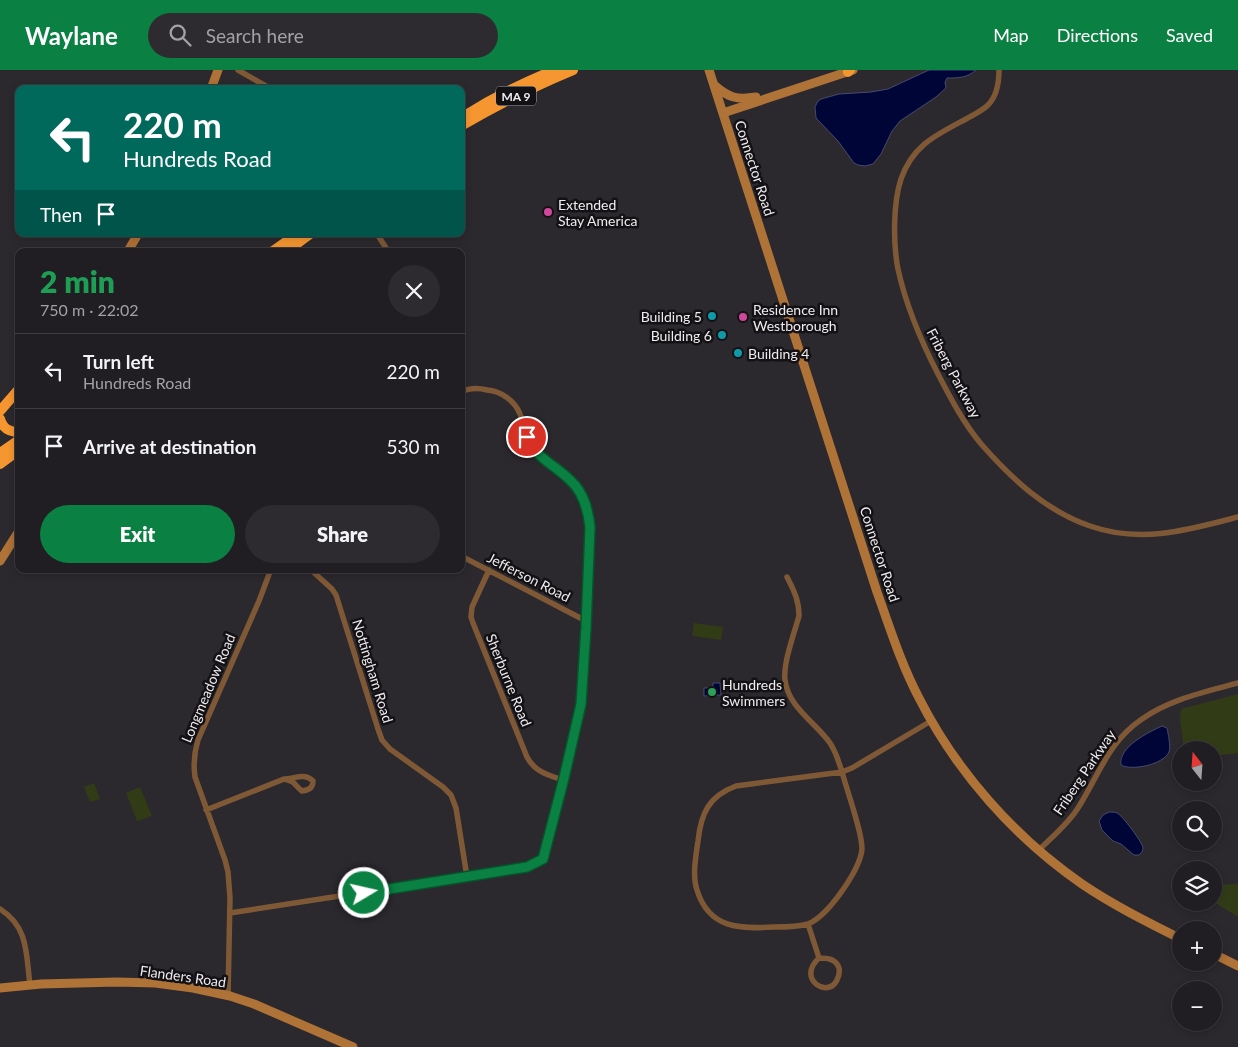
<!DOCTYPE html>
<meta charset="utf-8">
<style>
body{margin:0;font-family:Lato,sans-serif;background:#2d2b2f;color:#f1f3f6;height:100vh;display:flex;flex-direction:column;font-size:19px;white-space:nowrap}
*{box-sizing:border-box;margin:0}
p{font-size:16px;color:#a2a2a5}
.icon{flex:none;width:28px;height:28px;fill:none;stroke:currentColor;stroke-width:2;stroke-linecap:round;stroke-linejoin:round}
.map{position:relative;flex:1;overflow:hidden}
.sheet{position:absolute;left:15px;top:178px;width:450px;height:325px;display:flex;flex-direction:column;background:#201e22;border-radius:10px;box-shadow:0 2px 8px #0003,0 0 0 1px #3d3c40}
.sheet>*{flex:none}
.banner{position:absolute;left:15px;top:15px;width:450px;height:152px;border-radius:10px;box-shadow:0 2px 8px #0003,0 0 0 1px #3d3c40;background:#00695c;color:#fff;overflow:hidden}
.needle{width:32px;rotate:343deg}
.controls{position:absolute;left:1172px;top:671px;display:grid;gap:10px}
.controls a{display:grid;place-items:center;width:50px;height:50px;border-radius:50%;background:#201e22;box-shadow:0 2px 8px #0003,0 0 0 1px #3d3c40;font-size:25px}
.pin{position:absolute;display:grid;place-items:center;width:42px;height:42px;color:#fff;margin:-21px;border:2px solid #fff;border-radius:50%;box-shadow:0 1px 5px #0007}
.me{position:absolute;width:55px;margin:-28px;rotate:81deg;stroke-linejoin:round;filter:drop-shadow(0 0 4px #0008)}
.turn{display:flex;align-items:center;gap:18px;height:105px;padding:0 25px;font-size:22px}
.turn .icon{width:65px;height:65px;stroke-width:2.5}
.turn b{display:block;font-size:35px;line-height:42px}
.then{display:flex;align-items:center;height:48px;padding:0 25px;background:#0003;gap:10px;font-size:19px}
.round{display:grid;place-items:center;flex:none;width:52px;height:52px;border-radius:26px;background:#2d2b2f}
.summary{display:flex;align-items:center;justify-content:space-between;height:85px;padding:0 25px}
h1{font-size:30px;font-weight:800;line-height:38px;color:#1e9e55}
.button{display:flex;gap:10px;margin-top:auto;padding:10px 25px}
.button a{flex:1;height:58px;border-radius:30px;background:#0b8043;color:#fff;font-size:20px;font-weight:800;line-height:58px;text-align:center}
.button a+a{background:#2d2b2f;color:#f1f3f6}
ul{padding:0;list-style:none}
li{display:flex;align-items:center;gap:15px;height:75px;padding:0 25px;border-top:1px solid #3d3c40}
li div{flex:1}
li b{display:block;font-size:19px}
li em{font-style:normal}
header{display:flex;align-items:center;gap:30px;box-sizing:border-box;height:70px;padding:0 25px;background:#0b8043;color:#fff}
header strong{font-size:24px}
nav{display:flex;gap:28px;margin-inline-start:auto;font-size:18px}
.search{width:350px;height:45px;background:#2d2b2f;display:flex;align-items:center;gap:12px;box-sizing:border-box;padding:0 18px;border-radius:28px;color:#a2a2a5;font-size:19px}
.map>svg:first-child{display:block}
.green{fill:#313c17}
.water{fill:#000537;stroke:#474a6e}
.lines{fill:none;stroke-linecap:round;stroke-linejoin:round}
.street{stroke:#7f5936;stroke-width:5.5}
.secondary{stroke:#af7237;stroke-width:9}
.highway{stroke:#f69630;stroke-width:10}
.route-casing{stroke:#07532c;stroke-width:12}
.route{stroke:#0b8043;stroke-width:9}
.hotel-dot{fill:#d1479c;stroke:#131114;stroke-width:2}
.culture-dot{fill:#0f9aa8;stroke:#131114;stroke-width:2}
.leisure-dot{fill:#2e9e5b;stroke:#131114;stroke-width:2}
.labels{text-anchor:middle;dominant-baseline:central;stroke-width:5;stroke-linejoin:round;paint-order:stroke}
.shield{fill:#131114;stroke:#acaaae;stroke-width:1}
.shield-label{font-size:12px;font-weight:bold;fill:#eeecf0}
.street-label{font-size:14px;fill:#eeecf0;stroke:#131114}
.poi-label{font-size:14px;fill:#eeecf0;stroke:#131114;text-anchor:start}
</style>
<header>
<strong>Waylane</strong>
<div class="search"><svg class="icon" aria-label="search" viewBox="0 0 24 24"><circle cx="10" cy="10" r="6"/><path d="M15 15l6 6"/></svg>Search here</div>
<nav><a>Map</a><a>Directions</a><a>Saved</a></nav>
</header>
<div class="map">
<svg width="1238" height="977" viewBox="0 0 1238 977">
<rect width="100%" height="100%" fill="#2b282e"/>
<path class="green" d="M694 553 723 557 721 570 692 566Z
M1238 624V683L1214 686V680H1184L1180 649 1181 639Z
M94 713 100 729 90 732 84 717Z
M140 717 152 746 137 751 126 723Z
M1238 814V847L1214 832V815Z"/>
<path class="water" d="M929 0H976C967 8 958 8 947 8L945 12 946 18 936 27 900 51 892 61 881 84 873 94 865 96 858 95 854 93 838 71 816 48 815 37 818 31 821 29 839 24 871 22 888 19Z
M713 613H720L721 625 704 626V618H713Z
M1162 656 1167 658C1168 663 1171 677 1169 682 1163 695 1131 701 1121 695 1118 677 1149 662 1162 656Z
M1109 742C1110 742 1116 742 1117 743 1122 745 1143 773 1143 778 1143 781 1142 782 1139 785H1134L1121 774 1113 771 1102 760 1099 751 1103 745Z"/>
<g class="lines">
<path class="street" d="M238 0 271 19
M999 0C999 12 997 26 988 35 982 41 973 45 966 49 936 65 913 75 901 109 893 133 893 174 898 199 906 236 921 271 938 304 951 329 964 354 982 375 1012 409 1046 441 1090 456 1141 474 1188 460 1238 447
M377 164 388 181
M461 486 586 551
M310 499 332 519 336 525 378 659 382 670 390 679 443 717 451 725 456 738 467 807
M489 500 472 537 471 547 473 553 527 687C535 702 548 705 563 710
M787 507C794 521 799 530 799 546 794 564 783 593 785 610 788 637 816 653 830 673 836 682 839 692 842 702L736 716C709 726 701 743 698 771 696 786 692 805 697 820 709 859 740 859 774 857 785 857 798 857 808 854 828 846 860 800 862 779 862 768 858 756 855 745 851 731 846 716 842 702L852 698 931 651
M206 740 284 709C297 712 293 714 302 721 309 720 313 718 313 711 304 702 295 709 284 709
M1039 780C1052 767 1068 754 1078 738 1099 705 1108 672 1142 649 1170 629 1205 622 1238 613
M0 839C29 857 26 885 30 915
M230 843 527 797 543 789 564 708 581 634 583 622 589 457C587 432 580 417 560 402 551 395 541 388 534 379 526 369 525 356 520 344 515 331 501 321 487 320 479 318 469 318 461 322
M808 854 819 888C796 909 828 929 837 910 839 906 840 903 839 898 836 889 828 888 819 888
M228 926 230 828 228 802 225 790 195 707C193 693 194 683 198 670L259 531 271 499"/>
<path class="secondary" d="M709 0 877 522C890 558 901 594 919 628 956 701 1014 767 1082 814 1113 835 1147 852 1181 869
M714 15C729 28 737 30 756 27
M211 19 218 0
M723 43 853 0
M128 181 138 164
M0 491 19 461
M1214 884 1238 896
M0 918 41 914 117 912 155 913 193 918 230 926 254 934 353 977"/>
<path class="highway" d="M848 2 850 0
M461 48C491 29 522 13 555 0
M461 56C497 35 534 16 573 0
M273 181 297 164
M287 181 310 164
M0 341 19 319
M0 349C3 359 9 362 19 362
M0 383 19 370
M0 394 19 380"/>
</g>
<g class="lines">
<defs>
<path id="route" d="M364 823 527 797 543 789 564 708 581 634 586 558 590 457C588 440 584 423 571 411 553 393 539 391 527 367"/>
</defs>
<use href="#route" class="route-casing"/>
<use href="#route" class="route"/>
</g>
<g class="hotel-dot">
<circle cx="548" cy="142" r="5"/>
<circle cx="743" cy="247" r="5"/>
</g>
<g class="culture-dot">
<circle cx="712" cy="246" r="5"/>
<circle cx="722" cy="265" r="5"/>
<circle cx="738" cy="283" r="5"/>
</g>
<circle class="leisure-dot" cx="712" cy="622" r="5"/>
<g class="labels">
<rect class="shield" x="496" y="16.5" width="40" height="19" rx="4"/>
<g class="shield-label">
<text x="516" y="26">MA 9</text>
</g>
<g class="street-label">
<text transform="translate(755 98) rotate(72)">Connector Road</text>
<text transform="translate(954 303) rotate(62)">Friberg Parkway</text>
<text transform="translate(880 484) rotate(72)">Connector Road</text>
<text transform="translate(529 507) rotate(27)">Jefferson Road</text>
<text transform="translate(373 601) rotate(73)">Nottingham Road</text>
<text transform="translate(509 610) rotate(68)">Sherburne Road</text>
<text transform="translate(208 618) rotate(-67)">Longmeadow Road</text>
<text transform="translate(1084 702) rotate(-56)">Friberg Parkway</text>
<text transform="translate(183 906) rotate(8)">Flanders Road</text>
</g>
<g class="poi-label">
<text x="558" y="134">Extended<tspan x="558" dy="16">Stay America</tspan></text>
<text x="753" y="239">Residence Inn<tspan x="753" dy="16">Westborough</tspan></text>
<text x="702" y="246" text-anchor="end">Building 5</text>
<text x="712" y="265" text-anchor="end">Building 6</text>
<text x="748" y="283">Building 4</text>
<text x="722" y="614">Hundreds<tspan x="722" dy="16">Swimmers</tspan></text>
</g>
</g>
</svg>
<div class="controls">
<a><svg class="needle" viewBox="-14 -14 28 28"><path d="M0-13l5 13h-10z" fill="#e53935"/><path d="M0 13l5-13h-10z" fill="#a2a2a5"/></svg></a>
<a><svg class="icon" aria-label="search" viewBox="0 0 24 24"><circle cx="10" cy="10" r="6"/><path d="M15 15l6 6"/></svg></a>
<a><svg class="icon" aria-label="layers" viewBox="0 0 24 24"><path d="M12 4l9 5-9 5-9-5zM3 14l9 5 9-5"/></svg></a>
<a>+</a>
<a>−</a>
</div>
<div class="pin" style="left:527px;top:367px;background:#d93025"><svg class="icon" aria-label="arrive" viewBox="0 0 24 24"><path d="M6 21V4h12l-3 4 3 4H6"/></svg></div>
<svg class="me" style="left:364px;top:823px" viewBox="-20 -20 40 40"><circle r="17" fill="#0b8043" stroke="#fff" stroke-width="3"/><path d="M0-11L8 9 0 5-8 9z" fill="#fff"/></svg>
<div class="banner">
<div class="turn"><svg class="icon" aria-label="left" viewBox="0 0 24 24"><path d="M17 20v-9H6M10 6l-5 5 5 5"/></svg><div><b>220 m</b>Hundreds Road</div></div>
<div class="then">Then<svg class="icon" aria-label="arrive" viewBox="0 0 24 24"><path d="M6 21V4h12l-3 4 3 4H6"/></svg></div>
</div>
<section class="sheet">
<div class="summary"><div><h1>2 min</h1><p>750 m · 22:02</p></div><a class="round"><svg class="icon" aria-label="close" viewBox="0 0 24 24"><path d="M6 6l12 12M18 6L6 18"/></svg></a></div>
<ul>
<li><svg class="icon" aria-label="left" viewBox="0 0 24 24"><path d="M17 20v-9H6M10 6l-5 5 5 5"/></svg><div><b>Turn left</b><p>Hundreds Road</p></div><em>220 m</em></li>
<li><svg class="icon" aria-label="arrive" viewBox="0 0 24 24"><path d="M6 21V4h12l-3 4 3 4H6"/></svg><div><b>Arrive at destination</b></div><em>530 m</em></li>
</ul>
<div class="button"><a>Exit</a><a>Share</a></div>
</section>
</div>
